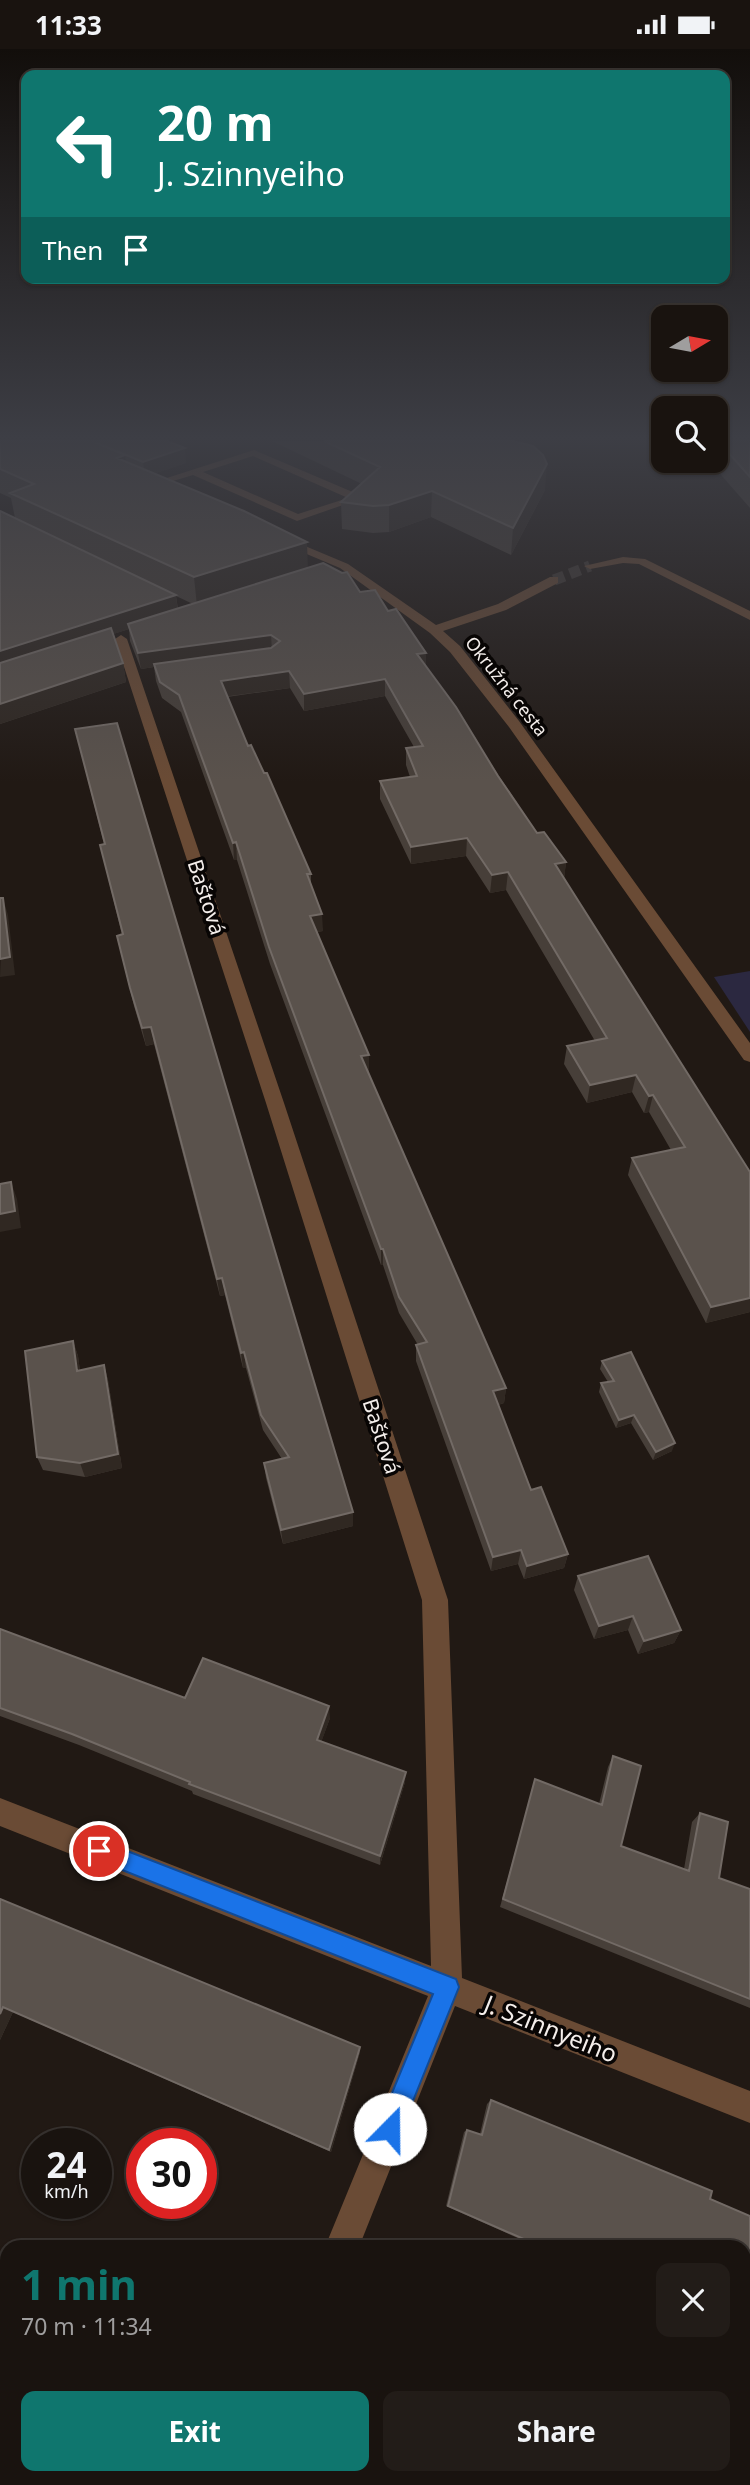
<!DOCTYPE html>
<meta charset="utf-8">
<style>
body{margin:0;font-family:"Noto Sans",sans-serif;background:#221c18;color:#f1f3f6;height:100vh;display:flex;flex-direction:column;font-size:26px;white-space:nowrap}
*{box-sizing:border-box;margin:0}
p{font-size:23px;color:#9f9e9e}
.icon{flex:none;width:38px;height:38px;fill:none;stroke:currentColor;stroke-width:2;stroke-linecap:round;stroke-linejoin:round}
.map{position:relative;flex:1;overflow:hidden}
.details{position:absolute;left:0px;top:2191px;width:751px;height:245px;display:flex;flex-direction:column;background:#19130f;border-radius:21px 21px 0 0;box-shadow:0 2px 5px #0004,0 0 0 2px #37322f}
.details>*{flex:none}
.guide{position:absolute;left:21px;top:21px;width:709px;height:214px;border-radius:14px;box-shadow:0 2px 5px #0004,0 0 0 2px #37322f;background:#0f766e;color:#fff;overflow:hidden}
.needle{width:46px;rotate:80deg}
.controls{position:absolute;left:651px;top:256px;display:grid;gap:14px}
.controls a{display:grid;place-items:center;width:77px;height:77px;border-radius:14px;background:#19130f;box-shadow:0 2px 5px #0004,0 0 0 2px #37322f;font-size:35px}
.speed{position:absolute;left:21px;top:2079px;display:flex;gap:14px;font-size:35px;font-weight:700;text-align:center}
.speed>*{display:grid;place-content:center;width:91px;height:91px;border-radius:50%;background:#19130f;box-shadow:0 2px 5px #0004,0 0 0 2px #37322f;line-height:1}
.speed small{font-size:18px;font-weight:400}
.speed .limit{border:10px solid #d22;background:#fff;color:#111}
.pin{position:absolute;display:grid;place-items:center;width:60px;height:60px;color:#fff;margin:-30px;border:4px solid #fff;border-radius:50%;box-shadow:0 2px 7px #0007}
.me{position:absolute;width:77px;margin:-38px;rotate:22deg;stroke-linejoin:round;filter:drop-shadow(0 0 5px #0008)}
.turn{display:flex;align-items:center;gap:24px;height:147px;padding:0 21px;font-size:32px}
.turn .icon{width:91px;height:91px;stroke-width:2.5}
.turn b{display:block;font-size:49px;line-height:60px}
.then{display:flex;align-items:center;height:66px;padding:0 21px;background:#0003;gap:14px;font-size:26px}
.round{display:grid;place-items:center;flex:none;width:74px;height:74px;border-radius:14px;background:#221c18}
.summary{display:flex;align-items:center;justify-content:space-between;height:119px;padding:0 21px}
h1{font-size:42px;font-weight:700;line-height:52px;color:#0f766e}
.primary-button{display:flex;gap:14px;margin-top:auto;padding:14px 21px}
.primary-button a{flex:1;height:80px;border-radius:14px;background:#0f766e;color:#fff;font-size:28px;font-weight:700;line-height:80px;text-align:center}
.primary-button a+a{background:#221c18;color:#f1f3f6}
.status{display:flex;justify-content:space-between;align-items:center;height:49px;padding:0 35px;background:#19130f;direction:ltr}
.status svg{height:19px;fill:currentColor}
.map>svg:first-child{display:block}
.green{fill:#2b2840}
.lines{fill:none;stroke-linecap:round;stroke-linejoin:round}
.minor-tunnel{stroke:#413934;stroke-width:11;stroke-dasharray:11 6;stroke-linecap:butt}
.minor{fill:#6a4b35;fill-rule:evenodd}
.wall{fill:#473f39;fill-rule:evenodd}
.shaded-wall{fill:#302822}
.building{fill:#5a524c;stroke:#726a65;stroke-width:2}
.route{fill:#1a73e8;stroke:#114b97;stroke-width:2}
.labels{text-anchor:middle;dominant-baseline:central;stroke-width:7;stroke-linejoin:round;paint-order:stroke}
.far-street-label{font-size:18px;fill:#f4eeeb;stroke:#080504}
.street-label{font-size:21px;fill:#f4eeeb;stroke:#080504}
.near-street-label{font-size:24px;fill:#f4eeeb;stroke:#080504}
</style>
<div class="status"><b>11:33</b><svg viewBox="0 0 49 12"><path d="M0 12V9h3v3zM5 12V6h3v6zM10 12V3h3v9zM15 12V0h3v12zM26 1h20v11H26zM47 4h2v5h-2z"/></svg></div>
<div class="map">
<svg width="750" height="2436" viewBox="0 0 750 2436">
<rect width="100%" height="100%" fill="#211914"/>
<path class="green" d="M750 922V983L714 928Z"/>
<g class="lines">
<path class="minor-tunnel" d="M554 531 590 517"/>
<path class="minor" d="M254 401 362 447 363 449 297 472 193 426 150 439 145 436ZM253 407 348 449 298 465 203 423Z
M278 489H286L348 515 436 576 498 555 550 528H558V534L506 561 443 582 460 597 519 672 750 994V1013L744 1011 509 678 450 603 430 584 340 519 278 493Z
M623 508 645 510 750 562V571L639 515 623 514 590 520 584 517Z
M121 586 127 590 284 1054 448 1551 462 1929 750 2042V2074L455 1957 359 2198H325L428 1947 0 1777V1749L431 1917 422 1551 266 1054 115 590Z
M229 2429H267L264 2436H226Z"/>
</g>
<path class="wall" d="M0 392H167L186 414 155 424 308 519 360 543 426 617 537 784 566 813 564 829 750 1123V1263L706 1274 628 1126 632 1109 671 1101 649 1063 644 1064 632 1043 587 1054 564 1015 567 997 595 992 506 841 490 844 466 807 411 815 380 750V732L410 728 406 716V699L414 698 385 647 304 662 290 639 227 648 248 697 264 724 311 825V835L323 882 317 883 369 1006 368 1023 506 1339 504 1354 498 1356 531 1441 568 1505 564 1519 524 1530 518 1515 491 1522 416 1312V1296H418L399 1264 383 1216H381L270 915 237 811H234L181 663 162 649 156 632 154 618 141 620 130 592 129 580 113 585 123 614 126 633 0 675V462L15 469 11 449 0 444ZM176 547 193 555 178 560Z
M272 392H513L545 441 511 506 431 468 389 483 373 484 342 480 341 453 362 435Z
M716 392H750V459L708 411H716Z
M75 680 353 1477 283 1495 266 1429 264 1414 282 1410 263 1381 246 1319H243L225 1246 220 1247 154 995 146 997 134 957 117 887 122 886 100 796 104 795Z
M73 1292 78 1307 80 1322 104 1316 108 1331 122 1419 85 1428 43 1421 37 1408Z
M602 1312 672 1402 653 1411 631 1374 616 1379 599 1343 601 1334 608 1333 600 1320Z
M578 1527 681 1581 674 1594 638 1605 628 1581 594 1590 574 1541Z
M0 1580 185 1649 330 1669 321 1693 405 1733 380 1816 193 1745 192 1742 79 1696 0 1667Z
M613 1707 621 1797 684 1820 692 1773 700 1764 719 1829 750 1840V1959L500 1858 535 1730 599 1755 608 1718Z
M0 1850 360 1998V2003L331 2103 13 1963 0 1991Z
M491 2051 750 2167V2287L744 2284V2198H538L446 2157 464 2083 467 2081 480 2085 487 2055Z
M626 2429H719L718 2436H624Z"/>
<path class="shaded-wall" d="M185 399 186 414 145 428 143 413Z
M125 406 129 433 117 409Z
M547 415 545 441 511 506 513 479Z
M432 442 431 468 389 483V456Z
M307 493 308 522 197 557 194 528Z
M176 546 178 564 128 575 129 580 0 622V602Z
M271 586 272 602 154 615V618L141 620 138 604Z
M426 604V620L417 605Z
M123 614 126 633 0 675V655Z
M289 622 290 639 222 648 221 632Z
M385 630V647L304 662V645Z
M467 789 466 807 411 815V798Z
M236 793 237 811H234L233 794Z
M566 813 564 831 555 815Z
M508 823 506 841 490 844 492 826Z
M3 849 8 866 15 926 0 928Z
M322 865 323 882 311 884 310 867Z
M151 978 154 995 146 997 142 979Z
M369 1006V1023L361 1025V1007Z
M636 1026 632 1043 587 1054 590 1036Z
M653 1046 649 1063 644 1064 649 1047Z
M11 1133 17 1150 21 1179 0 1183V1165Z
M381 1200H383V1216H381Z
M222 1229 225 1246 220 1247 217 1230Z
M750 1249V1263L706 1274 711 1258Z
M73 1292 78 1307 82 1337 77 1322Z
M244 1303 246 1319H243L241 1304Z
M104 1316 108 1331 122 1419 85 1428 80 1414Z
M506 1339 504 1354 491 1358 493 1342Z
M634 1366 631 1374 616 1379 619 1371Z
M675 1394 672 1402 653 1411 656 1403Z
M353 1463V1477L283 1495 281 1481Z
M521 1501 518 1515 491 1522 493 1508Z
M568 1505 564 1519 524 1530 527 1517Z
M633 1567 628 1581 594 1590 599 1577Z
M681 1581 674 1594 638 1605 644 1592Z
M329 1657 330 1669 318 1702 317 1691Z
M406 1723 405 1733 380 1816V1807Z
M3 1958 13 1963 0 1991V1965Z
M360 1998V2003L331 2103 329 2101Z
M138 2429H142L139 2436H135Z"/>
<path class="building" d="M0 392H92L125 406 117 409 244 462 307 493 194 528 10 444 34 435 0 420Z
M92 392H167L185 399 143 413Z
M324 392H513L533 397 543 406 547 415 513 479 432 442 389 456 373 457 341 453 380 418Z
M718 392H750V428Z
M0 462 176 546 0 602Z
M323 514 342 524 347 523 360 543 375 541 388 562 396 560 426 604 417 605 456 658 498 727 537 784 544 783 566 813 555 815 750 1123V1249L711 1258 632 1109 685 1098 653 1046 649 1047 636 1026 590 1036 567 997 607 989 508 823 492 826 467 789 411 798 380 732 417 727 406 699 423 697 385 630 304 645 289 622 221 632 248 697 251 696 264 724H267L311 825H307L322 865 310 867 369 1006 361 1007 506 1339 493 1342 531 1441 541 1438 568 1505 527 1517 521 1501 493 1508 416 1296 427 1293 399 1248 383 1200H381L269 898 236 793 233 794 179 646 160 633 154 615 271 599 280 592 271 586 138 604 128 575Z
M111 579 123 614 0 655V614Z
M117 674 353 1463 281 1481 264 1414 289 1408 261 1366 244 1303 241 1304 222 1229 217 1230 151 978 142 979 130 939 117 887 123 885 100 796 105 795 75 680Z
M0 849H3L10 908 0 910Z
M11 1133 15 1162 0 1165V1135Z
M73 1292 77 1322 104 1316 118 1405 80 1414 37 1408 25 1302Z
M631 1303 675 1394 656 1403 634 1366 619 1371 601 1334 614 1332 602 1312Z
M648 1507 681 1581 644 1592 633 1567 599 1577 578 1527Z
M0 1580 185 1649 203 1609 329 1657 317 1691 406 1723 380 1807 189 1735 190 1733 72 1685 0 1659Z
M613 1707 641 1717 621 1797 689 1822 700 1764 728 1773 719 1829 750 1840V1950L503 1850 535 1730 602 1756Z
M0 1850 360 1998 329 2101 3 1958 0 1965Z
M491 2051 712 2142 710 2150 750 2167V2285L744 2282V2198H542L448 2157 467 2081 482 2086Z
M13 2429H138L135 2436H10Z
M381 2429H457L455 2436H395Z
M637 2429H719L718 2436H636Z"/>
<linearGradient id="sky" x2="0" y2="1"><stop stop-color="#120e0b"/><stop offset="0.53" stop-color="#3d3e45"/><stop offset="1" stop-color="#3d3e45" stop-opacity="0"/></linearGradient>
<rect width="750" height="733" fill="url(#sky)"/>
<path class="route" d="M99 1791 456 1930 459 1938 398 2089 390 2092 381 2089 377 2080 433 1945 92 1809 88 1802 92 1794Z"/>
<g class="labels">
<g class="far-street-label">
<text transform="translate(507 637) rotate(52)">Okružná cesta</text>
</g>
<g class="street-label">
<text transform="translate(207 848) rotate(72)">Baštová</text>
<text transform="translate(382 1387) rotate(72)">Baštová</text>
</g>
<g class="near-street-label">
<text transform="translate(551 1979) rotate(22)">J. Szinnyeiho</text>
</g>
</g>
</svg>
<div class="controls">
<a><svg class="needle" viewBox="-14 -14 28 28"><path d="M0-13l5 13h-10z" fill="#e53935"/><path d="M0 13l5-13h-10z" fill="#9f9e9e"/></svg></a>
<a><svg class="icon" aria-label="search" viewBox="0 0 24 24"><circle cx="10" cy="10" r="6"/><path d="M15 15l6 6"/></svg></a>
</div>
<div class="speed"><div>24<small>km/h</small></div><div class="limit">30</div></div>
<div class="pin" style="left:99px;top:1802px;background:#d93025"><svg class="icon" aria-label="arrive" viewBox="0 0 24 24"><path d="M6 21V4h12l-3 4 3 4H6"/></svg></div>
<svg class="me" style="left:390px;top:2080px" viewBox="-20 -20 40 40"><circle r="19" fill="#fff"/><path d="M0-13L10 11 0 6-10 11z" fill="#1a73e8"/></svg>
<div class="guide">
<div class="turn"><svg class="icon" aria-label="left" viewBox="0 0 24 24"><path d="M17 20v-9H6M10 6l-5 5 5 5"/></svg><div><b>20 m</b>J. Szinnyeiho</div></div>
<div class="then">Then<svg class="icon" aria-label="arrive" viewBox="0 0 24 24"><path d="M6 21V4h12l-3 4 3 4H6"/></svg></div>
</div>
<section class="details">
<div class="summary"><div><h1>1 min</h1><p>70 m · 11:34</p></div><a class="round"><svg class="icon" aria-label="close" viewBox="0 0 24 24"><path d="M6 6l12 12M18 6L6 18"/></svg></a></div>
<div class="primary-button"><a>Exit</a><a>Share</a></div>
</section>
</div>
